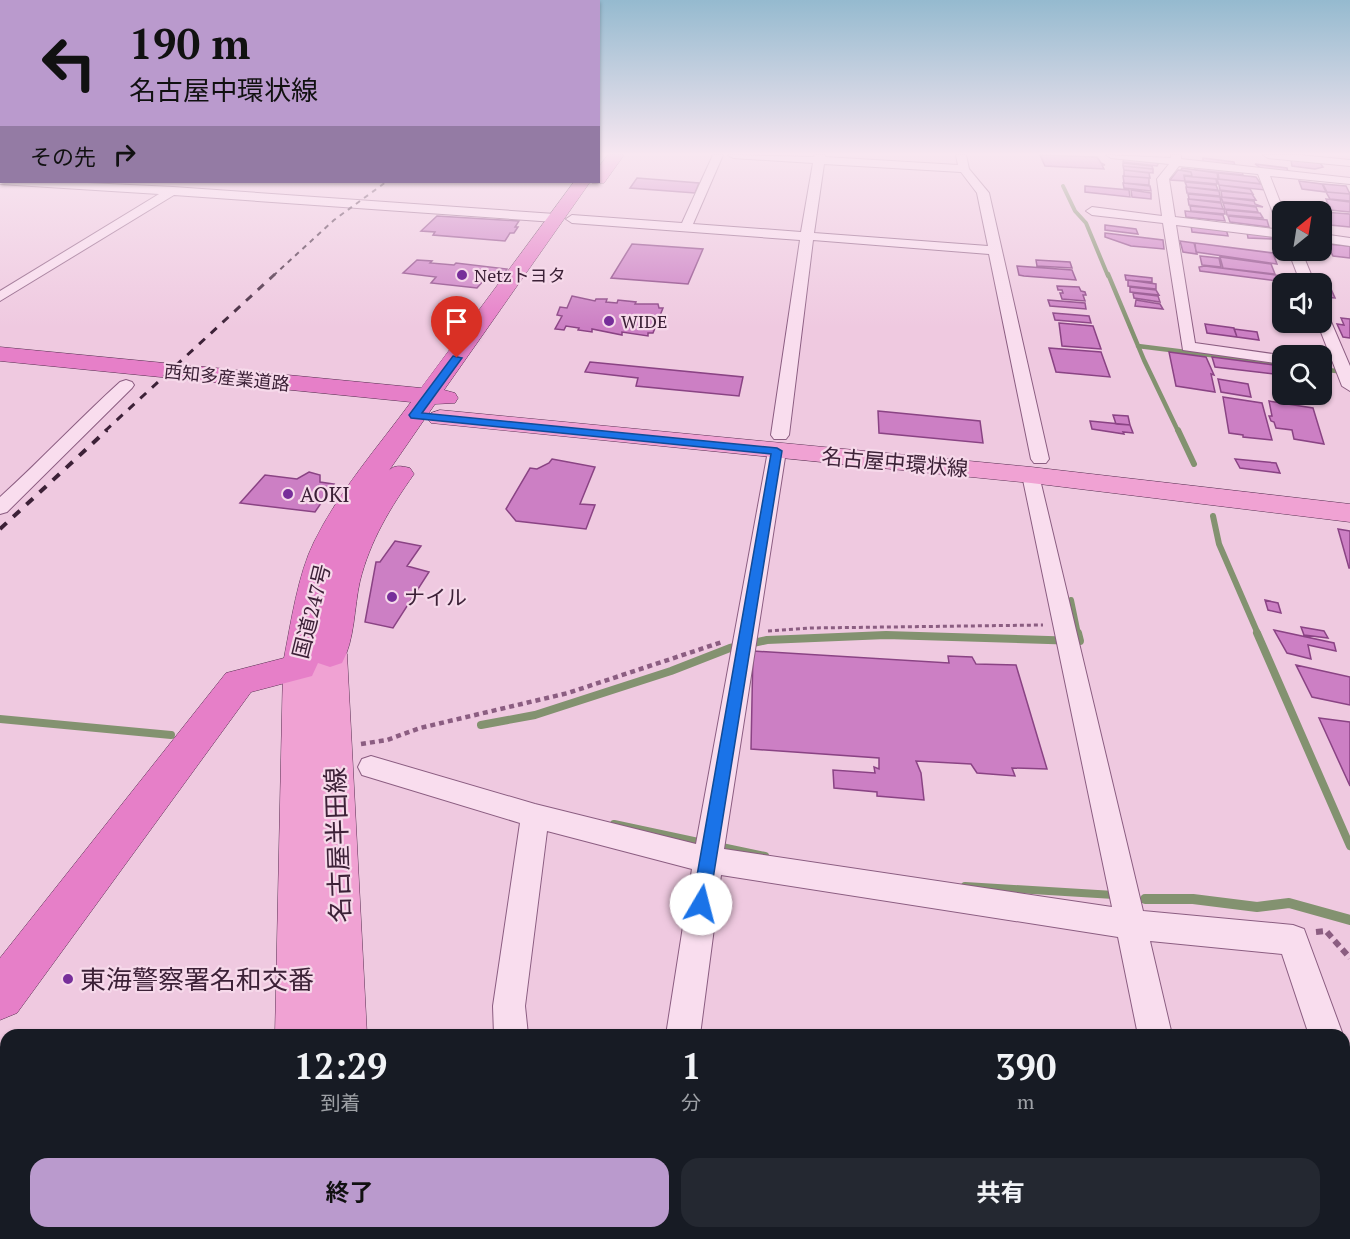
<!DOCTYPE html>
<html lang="ja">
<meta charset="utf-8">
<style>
body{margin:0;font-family:"PT Serif","Noto Sans JP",serif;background:#242831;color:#f1f3f6;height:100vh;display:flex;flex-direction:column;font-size:22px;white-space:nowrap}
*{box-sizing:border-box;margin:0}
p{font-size:20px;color:#9ea1a6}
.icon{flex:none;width:33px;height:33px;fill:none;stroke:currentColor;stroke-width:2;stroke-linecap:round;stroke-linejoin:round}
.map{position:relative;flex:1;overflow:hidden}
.drawer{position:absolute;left:0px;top:1029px;width:1350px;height:210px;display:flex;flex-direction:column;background:#171b24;border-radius:18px 18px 0 0;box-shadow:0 2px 4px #0004}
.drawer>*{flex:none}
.hud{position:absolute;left:0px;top:0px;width:600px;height:183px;box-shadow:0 2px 4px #0004;background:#ba9acd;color:#111;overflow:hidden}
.needle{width:39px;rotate:30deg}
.fabs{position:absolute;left:1272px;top:201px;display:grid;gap:12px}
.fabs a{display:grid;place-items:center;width:60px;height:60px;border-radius:12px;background:#171b24;box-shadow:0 2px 4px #0004;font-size:30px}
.pin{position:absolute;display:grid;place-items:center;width:51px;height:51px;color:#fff;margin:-62px -26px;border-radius:50% 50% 50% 0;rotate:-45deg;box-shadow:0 0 6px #0007}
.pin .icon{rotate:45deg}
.me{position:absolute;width:66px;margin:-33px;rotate:8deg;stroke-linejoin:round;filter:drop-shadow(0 0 4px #0008)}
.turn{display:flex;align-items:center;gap:21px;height:126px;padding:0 30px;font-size:27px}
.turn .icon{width:78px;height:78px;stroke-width:2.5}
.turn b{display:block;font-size:42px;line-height:51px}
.then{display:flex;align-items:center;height:57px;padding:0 30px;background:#0003;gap:12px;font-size:22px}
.eta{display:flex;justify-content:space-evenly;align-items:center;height:102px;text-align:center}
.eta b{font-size:36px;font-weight:700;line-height:42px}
.action{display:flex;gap:12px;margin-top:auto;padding:12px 30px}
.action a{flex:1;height:69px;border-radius:18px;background:#ba9acd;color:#111;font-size:24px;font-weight:700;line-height:69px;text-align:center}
.action a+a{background:#242831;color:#f1f3f6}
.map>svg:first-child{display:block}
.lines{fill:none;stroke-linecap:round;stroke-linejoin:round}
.stream-far4{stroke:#839270;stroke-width:4}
.stream-far3{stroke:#839270;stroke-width:4.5}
.stream-far2{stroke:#839270;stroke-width:6}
.stream-far1{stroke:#839270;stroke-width:8}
.stream{stroke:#839270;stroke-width:10}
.building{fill:#cc7fc4;stroke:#8a4384;stroke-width:1.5}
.minor-casing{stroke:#8b5d81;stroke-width:2}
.primary-casing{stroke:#593153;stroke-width:1}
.trunk-casing{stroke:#593153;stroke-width:1}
.path-far2{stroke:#8b5d81;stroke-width:3;stroke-dasharray:4 3;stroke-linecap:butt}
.path-far1{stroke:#8b5d81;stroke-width:4.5;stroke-dasharray:5 4;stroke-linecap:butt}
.path{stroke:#8b5d81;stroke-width:6;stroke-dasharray:7 4.5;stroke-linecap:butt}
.minor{fill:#f9ddee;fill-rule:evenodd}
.primary{fill:#f0a2d3;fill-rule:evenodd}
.trunk{fill:#e67fc8;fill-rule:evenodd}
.rail-far2{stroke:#3c2137;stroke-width:2;stroke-dasharray:5 5;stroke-linecap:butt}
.rail-far1{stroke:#3c2137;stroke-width:3;stroke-dasharray:8 8;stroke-linecap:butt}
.rail{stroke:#3c2137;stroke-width:4;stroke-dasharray:9 9;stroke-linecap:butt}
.route{fill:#1a73e8;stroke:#114b97;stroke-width:1.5}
.poi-dot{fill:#772e9a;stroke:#f6d9ea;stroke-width:2}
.labels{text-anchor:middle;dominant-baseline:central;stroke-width:4.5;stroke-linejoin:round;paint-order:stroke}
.far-poi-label{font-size:18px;fill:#3c2137;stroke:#f6d9ea;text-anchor:start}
.far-street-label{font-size:18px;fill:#3c2137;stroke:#f6d9ea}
.street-label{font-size:21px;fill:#3c2137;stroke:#f6d9ea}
.poi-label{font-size:21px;fill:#3c2137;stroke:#f6d9ea;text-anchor:start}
.near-street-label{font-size:26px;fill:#3c2137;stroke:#f6d9ea}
.near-poi-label{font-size:26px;fill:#3c2137;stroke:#f6d9ea;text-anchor:start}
</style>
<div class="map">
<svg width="1350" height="1239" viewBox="0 0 1350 1239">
<rect width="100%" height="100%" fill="#efc9e0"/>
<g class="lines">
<path class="stream-far4" d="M1063 186 1075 211 1086 223 1108 276"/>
<path class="stream-far3" d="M1108 274 1144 360 1178 431
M1138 346 1282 364
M1322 369 1350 373"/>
<path class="stream-far2" d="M1178 430 1194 464
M1213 516 1219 544 1258 634
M1071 600 1078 634"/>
<path class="stream-far1" d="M1257 633 1350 846
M0 719 171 735
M481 725 535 715 671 671 730 648 767 640 886 635 1080 641 1078 633
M614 824 703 843
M717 846 765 856
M965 886 1114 895"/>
<path class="stream" d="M1145 899H1193L1257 907 1289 903 1350 920"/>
</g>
<path class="building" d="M1040 155 1097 157 1101 163 1105 165H1102L1104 169 1045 166Z
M1124 158 1159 162 1157 166 1123 162Z
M1203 158 1234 162 1235 166 1203 163Z
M1291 160 1320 163 1323 167 1315 169 1292 166Z
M1123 163 1152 166 1153 169 1123 166Z
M1255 164 1287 168 1288 172 1262 169Z
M1123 166 1153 169V173L1124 170Z
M1195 167 1242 171 1243 175 1195 170Z
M1182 168 1217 173 1218 179 1184 176H1192L1191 172 1181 170Z
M1124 170 1149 173 1150 178 1124 176Z
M1178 170 1191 172 1192 176 1184 175 1185 181 1170 180Z
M1218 173 1256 177 1261 184 1219 179Z
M1123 176 1149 178V185L1124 183Z
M1184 176 1216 179 1217 184 1185 181Z
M637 178 699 183 695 193 630 188Z
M1217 179 1263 184 1265 190 1219 185Z
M1299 181 1322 184 1326 192 1302 189Z
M1185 182 1216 185 1218 190 1187 187Z
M1123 183 1150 186 1151 191 1124 188Z
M1323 184 1346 186 1350 194 1327 192Z
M1219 185 1250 189 1253 194 1220 190Z
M1085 186 1129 190 1130 197 1085 192Z
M1186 187 1219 191 1220 196 1187 193Z
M1131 190 1151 193V199L1132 197Z
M1221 191 1252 194 1256 200 1222 197Z
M1326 192 1350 194V201L1330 199Z
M1188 194 1220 197 1221 202 1189 199Z
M1221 197 1254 201 1255 204 1263 207 1223 202Z
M1188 199 1221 203 1223 209 1189 205Z
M1326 199 1350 202V212L1330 210Z
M1223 203 1256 207 1258 212 1225 209Z
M1190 206 1224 209 1225 214 1191 211Z
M1226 210 1260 213 1263 218 1227 215Z
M1185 211 1223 215 1225 221 1186 217Z
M1323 212 1350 214V227L1330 225Z
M437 216 519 221 515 227H518L514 233H510L505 241 433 235 435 232 421 231Z
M1228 216 1267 220 1269 227 1230 222Z
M1105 225 1136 229 1138 234 1105 230Z
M1191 225 1226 229 1228 236 1192 232Z
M1247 232 1272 235 1273 239 1248 238Z
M1105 233 1163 240 1164 249 1131 246 1105 237Z
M1180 241 1194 243 1197 254 1183 252Z
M1195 243 1273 253 1277 264 1196 252Z
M632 244 703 249 688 284 611 278Z
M1326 244 1350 246V258L1333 256Z
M1200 256 1219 258 1221 267 1202 265Z
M1220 257 1271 264 1275 274 1223 268Z
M417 260 432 261 430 263 454 265 456 263 507 269 499 281 484 280 477 288 431 283 436 277 403 273Z
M1036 260 1070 262 1072 268 1037 266Z
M1017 266 1072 270 1076 280 1024 276 1019 275Z
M1205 266 1283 276 1285 282 1200 271 1199 267Z
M1125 275 1152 278V282L1126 280Z
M1128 280 1156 284V289L1128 286Z
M1057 286 1079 287 1081 291 1085 292 1086 295H1083L1085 301 1062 299 1060 293H1063L1062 290H1058Z
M1130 287 1156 290 1159 295 1130 292Z
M1322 288 1331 289 1335 298 1322 297Z
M1133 293 1158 296 1160 302 1134 298Z
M572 296 595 301 596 299H607L606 302 617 303 618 300 636 302 635 304H658L659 308H663L653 333H648V336L622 332V335L592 329V332L578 330 579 328 566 326 564 330 555 329 562 316 557 315 560 307 567 308Z
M1048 300 1085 303 1086 309 1050 306Z
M1136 300 1160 304 1163 309 1135 306Z
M1053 313 1089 316 1091 323 1055 320Z
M1341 318 1350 319V338L1343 337 1337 324 1344 325Z
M1059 323 1093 326 1101 349 1062 346Z
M1205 324 1234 328 1237 337 1207 333Z
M1234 329 1257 332 1259 340 1237 337Z
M1049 348 1101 352 1110 377 1056 372Z
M1169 352 1206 357 1214 375 1211 374 1215 392 1176 386Z
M1212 357 1282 366V375L1215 367Z
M590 362 743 377 739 396 636 386 638 378 585 372Z
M1218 379 1248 384 1251 397 1221 392Z
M1223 397 1262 403 1272 440 1243 437V435L1229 433Z
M1269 401 1313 408 1324 444 1294 439 1292 430 1276 428 1274 422 1271 421 1269 416H1272Z
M878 411 980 421 983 443 879 433Z
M1113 415 1128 416 1130 425 1116 424Z
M1090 421 1130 425 1133 433 1123 432 1124 434 1092 429Z
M552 459 595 467 580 504 595 505 586 529 516 521 506 509 530 468 537 469 549 463Z
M1235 459 1276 463 1280 473 1240 468Z
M309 472 320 475V482L334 484 315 512 240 503 265 475 297 479Z
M1338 529 1350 531V568H1349Z
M395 541 421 546 407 566 429 572 393 628 365 622 376 562H380Z
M1265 600 1278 603 1281 613 1268 610Z
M1301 627 1324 631 1328 638 1304 635Z
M1274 630 1334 643 1336 651 1308 645 1311 659 1287 653Z
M753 651 949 663 948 656 972 657 976 664 1016 665 1047 769 1012 768 1015 776 977 773 971 764 916 761 921 773 924 800 877 796V792L834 788 833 770 875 773 874 767 879 769V758L751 749Z
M1296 665 1350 677V705L1312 697Z
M1319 718 1350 722V786Z"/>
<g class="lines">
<defs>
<path id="minor" d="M713 155H723L693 224 801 232 813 163 733 158 728 155 814 157 815 155H825V157L958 165 956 155H966L969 169 989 193 1049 459 1046 463H1034L1031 459 989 254 813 240 789 435 786 439H774L771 435 800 240 572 223 566 219 572 215 682 223ZM824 164 961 172 977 193 988 246 814 233Z
M1106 155 1171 158V155H1181V159L1350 178V184L1270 176 1284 212 1282 225 1276 221 1258 174 1179 166 1169 179 1175 217 1282 230V238L1176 225 1195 343 1287 356H1282V364L1183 350 1163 223 1092 215 1086 211 1092 207 1162 216 1157 179 1169 164 1111 158Z
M1263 155H1299L1350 160V166L1268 158Z
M0 178 2 182H66L173 187 555 214 561 218 555 222 174 195 0 301V291L159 194 0 184Z
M1322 234 1350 238V246L1322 242Z
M1288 250H1301L1315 284H1301Z
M1322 313 1329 317 1350 366V391L1342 386 1317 322H1322Z
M126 380 132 382 134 385 132 388 7 512 0 514V497C41 460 79 419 120 382Z
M777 446 783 447 786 451 724 849 1112 907 1022 475 1024 471H1038L1143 911 1293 925 1304 929 1343 1035H1309L1282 954 1150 941 1172 1035H1138L1118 937 721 875 700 1035H666L692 869 547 831 525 1006 528 1035H494L493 1006 520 823 362 775 358 767 362 759 371 756 535 804 696 844 768 451 771 447Z
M1344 1070 1350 1072V1122L1344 1119Z
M92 1233H132L130 1239H90Z
M526 1233H585L587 1239H528Z
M635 1233H673L672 1239H634Z
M1178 1233H1216L1218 1239H1180Z"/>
<path id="primary" d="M440 410 1031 467 1350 504V522L1031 483 431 423 427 418 431 413Z
M330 641 342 645 347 654 367 1035H275L283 667 288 658 300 654 313 659 318 645Z
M270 1233H378V1239H270Z"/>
<path id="trunk" d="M608 155H624L604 183H592L591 182H598V168Z
M574 182H590L444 390 455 393 458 398 455 403 435 404 388 472C393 464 402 466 410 468L414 474C390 508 370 541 360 581 354 607 355 640 342 663L330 667 318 663 312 676 251 692 17 1013 0 1020V958L226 673 284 658C291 622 298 574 314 542 339 491 378 447 411 402L0 361V347L421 388Z"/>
</defs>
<use href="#minor" class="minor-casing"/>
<use href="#primary" class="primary-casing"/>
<use href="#trunk" class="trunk-casing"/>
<path class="path-far2" d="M768 631 811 628 1043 625"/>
<path class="path-far1" d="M361 744 387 740 420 728 568 693 722 642"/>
<path class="path" d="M1316 932 1326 931 1350 958"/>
<use href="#minor" class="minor"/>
<use href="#primary" class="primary"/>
<use href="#trunk" class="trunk"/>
<path class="rail-far2" d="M273 276 334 220 386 182"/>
<path class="rail-far1" d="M105 431 275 274"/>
<path class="rail" d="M0 529 107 430"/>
</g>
<linearGradient id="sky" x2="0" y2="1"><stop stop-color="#95bacf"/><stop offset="0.47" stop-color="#f8e7f1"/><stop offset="1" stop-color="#f8e7f1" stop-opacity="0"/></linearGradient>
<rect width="1350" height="328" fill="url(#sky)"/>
<path class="route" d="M453 356 462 358 422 413 777 448 782 451 708 910 701 913 695 910 692 904 771 454 411 418 409 415Z"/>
<g class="poi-dot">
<circle cx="462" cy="275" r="6"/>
<circle cx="609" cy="321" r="6"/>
<circle cx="288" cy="494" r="6"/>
<circle cx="392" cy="597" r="6"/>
<circle cx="68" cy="979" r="6"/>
</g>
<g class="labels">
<g class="far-poi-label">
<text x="474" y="275">Netzトヨタ</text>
<text x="621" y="321">WIDE</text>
</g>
<g class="far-street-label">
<text transform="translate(227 377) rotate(6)">西知多産業道路</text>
</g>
<g class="street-label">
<text transform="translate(895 462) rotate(5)">名古屋中環状線</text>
<text transform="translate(311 611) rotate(-76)">国道247号</text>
</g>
<g class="poi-label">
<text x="300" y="494">AOKI</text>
<text x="404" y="597">ナイル</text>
</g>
<g class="near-street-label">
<text transform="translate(337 845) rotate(-92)">名古屋半田線</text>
</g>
<g class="near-poi-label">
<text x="80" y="979">東海警察署名和交番</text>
</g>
</g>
</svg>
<div class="fabs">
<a><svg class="needle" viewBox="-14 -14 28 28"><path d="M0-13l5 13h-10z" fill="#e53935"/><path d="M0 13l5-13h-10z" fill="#9ea1a6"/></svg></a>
<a><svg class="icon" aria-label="sound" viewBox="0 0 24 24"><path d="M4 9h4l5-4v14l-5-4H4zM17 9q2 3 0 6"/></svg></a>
<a><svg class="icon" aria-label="search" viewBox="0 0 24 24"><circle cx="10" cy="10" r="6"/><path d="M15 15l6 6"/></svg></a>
</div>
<div class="pin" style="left:457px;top:358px;background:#d93025"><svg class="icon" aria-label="arrive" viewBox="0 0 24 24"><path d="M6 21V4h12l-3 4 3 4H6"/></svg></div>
<svg class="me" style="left:701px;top:904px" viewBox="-20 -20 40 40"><circle r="19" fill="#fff"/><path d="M0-13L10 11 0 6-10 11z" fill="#1a73e8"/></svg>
<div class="hud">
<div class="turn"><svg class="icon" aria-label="left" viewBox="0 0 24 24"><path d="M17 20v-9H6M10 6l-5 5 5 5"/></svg><div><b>190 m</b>名古屋中環状線</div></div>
<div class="then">その先<svg class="icon" aria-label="right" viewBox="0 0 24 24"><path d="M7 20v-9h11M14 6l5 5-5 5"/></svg></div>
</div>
<section class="drawer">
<div class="eta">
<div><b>12:29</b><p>到着</p></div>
<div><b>1</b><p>分</p></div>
<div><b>390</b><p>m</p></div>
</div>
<div class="action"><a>終了</a><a>共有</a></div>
</section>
</div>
